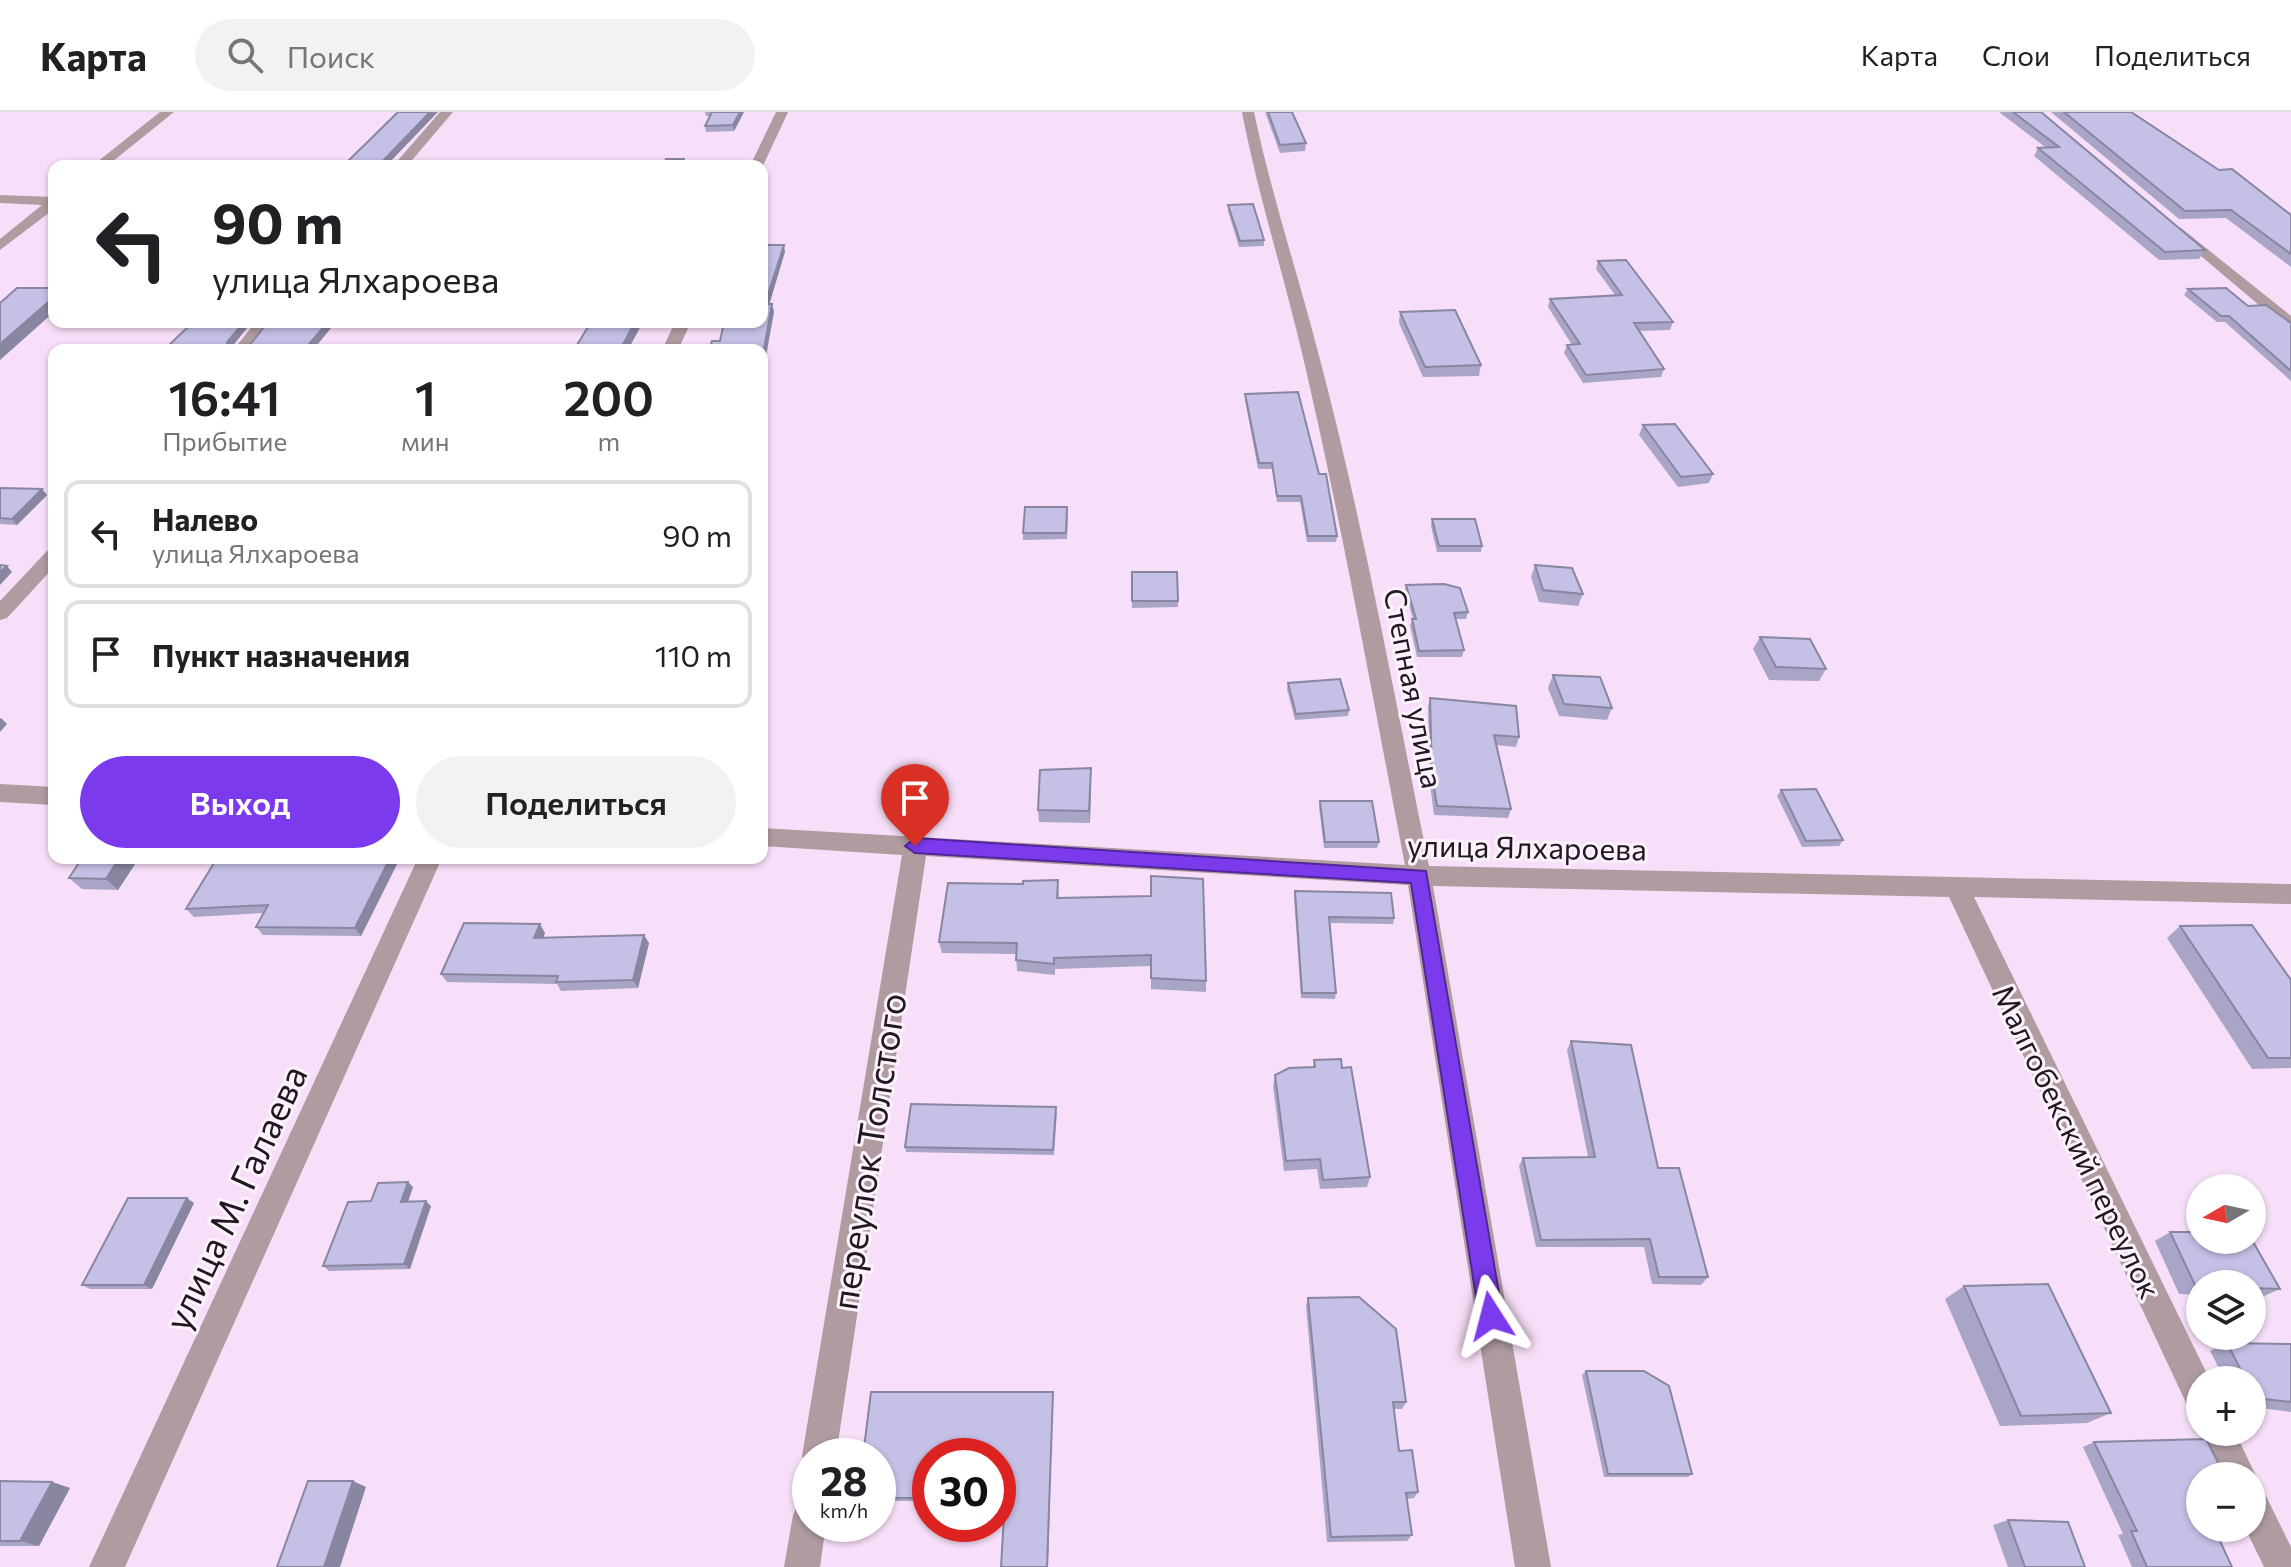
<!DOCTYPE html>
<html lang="ru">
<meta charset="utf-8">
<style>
body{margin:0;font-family:Commissioner,sans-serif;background:#f2f2f2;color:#202124;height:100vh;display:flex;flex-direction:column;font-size:30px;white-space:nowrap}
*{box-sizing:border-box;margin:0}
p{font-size:26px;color:#757577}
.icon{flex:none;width:44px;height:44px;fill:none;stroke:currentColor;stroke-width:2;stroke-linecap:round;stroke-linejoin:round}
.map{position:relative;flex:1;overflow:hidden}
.panel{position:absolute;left:48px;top:232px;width:720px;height:520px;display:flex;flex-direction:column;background:#fff;border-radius:16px;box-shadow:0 2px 6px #0004}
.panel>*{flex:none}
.hud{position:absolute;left:48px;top:48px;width:720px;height:168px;border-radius:16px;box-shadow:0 2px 6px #0004;background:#fff;color:#202124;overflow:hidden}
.needle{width:52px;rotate:261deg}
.fabs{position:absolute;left:2186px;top:1062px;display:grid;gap:16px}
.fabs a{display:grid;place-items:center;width:80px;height:80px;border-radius:50%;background:#fff;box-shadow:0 2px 6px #0004;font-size:40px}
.speed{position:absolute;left:792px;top:1326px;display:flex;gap:16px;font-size:40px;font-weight:700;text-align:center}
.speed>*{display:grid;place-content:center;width:104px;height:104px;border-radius:50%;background:#fff;box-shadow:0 2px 6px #0004;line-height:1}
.speed small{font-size:20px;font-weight:400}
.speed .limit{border:12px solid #d22;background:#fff;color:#111}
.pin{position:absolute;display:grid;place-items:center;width:68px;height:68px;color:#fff;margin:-82px -34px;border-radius:50% 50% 50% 0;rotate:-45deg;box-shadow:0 0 8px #0007}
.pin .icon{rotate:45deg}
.me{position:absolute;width:88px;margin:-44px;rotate:351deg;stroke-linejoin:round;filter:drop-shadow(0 0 6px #0008)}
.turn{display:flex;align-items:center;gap:28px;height:168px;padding:0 32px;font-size:36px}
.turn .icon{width:104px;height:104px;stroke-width:2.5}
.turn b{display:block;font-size:56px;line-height:68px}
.eta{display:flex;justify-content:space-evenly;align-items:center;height:136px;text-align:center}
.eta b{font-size:48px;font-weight:600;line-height:56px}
.button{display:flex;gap:16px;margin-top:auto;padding:16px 32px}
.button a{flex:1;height:92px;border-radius:48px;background:#7c3aed;color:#fff;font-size:32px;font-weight:600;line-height:92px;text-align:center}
.button a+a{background:#f2f2f2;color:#202124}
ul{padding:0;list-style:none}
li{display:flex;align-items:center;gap:24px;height:108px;margin:0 16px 12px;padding:0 16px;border:4px solid #e0e0e0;border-radius:16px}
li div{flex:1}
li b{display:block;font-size:30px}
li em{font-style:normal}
header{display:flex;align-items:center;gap:48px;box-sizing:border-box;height:112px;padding:0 40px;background:#fff;border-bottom:2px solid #e0e0e0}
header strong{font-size:38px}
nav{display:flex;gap:44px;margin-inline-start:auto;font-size:28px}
.search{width:560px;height:72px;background:#f2f2f2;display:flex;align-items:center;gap:20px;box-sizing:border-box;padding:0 28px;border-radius:44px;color:#757577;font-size:30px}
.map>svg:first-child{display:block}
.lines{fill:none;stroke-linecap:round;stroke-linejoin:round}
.minor{fill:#af9ba0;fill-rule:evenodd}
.wall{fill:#a9a5c6}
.shaded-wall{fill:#8986a1}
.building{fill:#c4c0e6;stroke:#8986a1;stroke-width:2}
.route{fill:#7c3aed;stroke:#51269a;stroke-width:2}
.labels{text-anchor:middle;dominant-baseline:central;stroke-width:6;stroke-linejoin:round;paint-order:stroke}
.street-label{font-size:30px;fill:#201721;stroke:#fcf2fc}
.near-street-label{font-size:36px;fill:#201721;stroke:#fcf2fc}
</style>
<header>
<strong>Карта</strong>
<div class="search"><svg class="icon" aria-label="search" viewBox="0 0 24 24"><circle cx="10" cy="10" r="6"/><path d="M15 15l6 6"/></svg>Поиск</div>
<nav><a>Карта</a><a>Слои</a><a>Поделиться</a></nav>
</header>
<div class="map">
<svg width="2291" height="1455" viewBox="0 0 2291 1455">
<rect width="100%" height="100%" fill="#f8dff9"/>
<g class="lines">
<path class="minor" d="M160 0H174L107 54H92Z
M440 0H453L407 54H393Z
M776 0H788L762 56V54H750Z
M1242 0H1254C1271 81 1297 159 1318 240 1363 409 1394 583 1429 754L2291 772V792L1974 785 2210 1268H2200V1299L2188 1295 1949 785 1433 774 1551 1455H1515L1408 773 926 744 836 1344H810V1357L807 1356 802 1344 902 743 762 734V716L1405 753C1372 583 1342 411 1302 241 1283 160 1258 83 1242 0Z
M0 83 54 85V97L0 138V127L42 93 0 91Z
M2181 116 2291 204V217L2285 215 2176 123V117Z
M256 210H273L250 238H233Z
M675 210H691L678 238H662Z
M54 437V455L7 506 0 508V489L47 439Z
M0 672 54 675V693L0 690Z
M418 746H442L125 1455H89Z
M2201 1320H2235L2256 1364 2252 1374V1364H2221Z
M2252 1375 2264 1380 2291 1435V1455H2264L2245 1416H2252Z
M810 1386V1412H826L820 1455H784L793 1403 798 1391Z"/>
</g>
<path class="wall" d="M705 0H744L734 19 706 20 705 14 710 4H706Z
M1265 0H1292L1306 31 1305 39 1280 41Z
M1999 0H2041L2205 138 2199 147 2159 148 2034 44 2038 36 2045 35Z
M2051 0H2131L2219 58 2291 103V155L2226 106 2179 107Z
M1228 93 1264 128V134L1239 135 1228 99Z
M1598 149 1673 210 1670 218 1639 219 1664 257 1661 265 1583 271 1564 241 1567 233H1572L1548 195 1550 187 1615 183 1596 157Z
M2188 177 2248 194 2291 211V269L2225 210H2217L2184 183Z
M1400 200 1481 253 1479 264 1423 265 1399 211Z
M1245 282 1319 362 1337 424 1336 430H1307L1300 390H1277L1272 357H1258L1245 288Z
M1643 313 1713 362 1709 371 1678 375 1639 323Z
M0 376 42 377 47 383 17 413 0 412Z
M1068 401 1067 427 1023 428V421Z
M1432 407 1482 434 1481 440H1437L1431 414Z
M1535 453 1583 482 1578 494 1539 490 1531 465Z
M1132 460H1177L1178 495 1132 496Z
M1406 473 1468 500 1466 507H1455L1464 538 1462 545H1417L1410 513 1413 507 1405 479Z
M1760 525 1826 557 1819 569 1769 568 1753 537Z
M1553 563 1612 596 1607 608 1559 604 1548 576Z
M1288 571 1349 598 1348 604 1295 608 1287 577Z
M1430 586 1519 625 1516 635 1496 633 1511 697 1508 706 1434 703 1430 672 1428 595Z
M1091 656 1090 711 1039 710 1038 698Z
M1781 678 1843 728 1839 734 1802 735 1777 684Z
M1320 689 1379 730 1377 736H1324L1319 695Z
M139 746 118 778 82 777 69 766Z
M400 746 361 824 263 823 256 815 263 801 194 805 186 797Z
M1058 768 1059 786 1206 869V880L1151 877V854L1055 857V863L1017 859 1016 842 942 841 939 830 1023 772Z
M1295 779 1394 806 1393 812 1330 811 1336 881 1335 887 1301 886 1294 785Z
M2180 814 2291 868V956L2252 957 2167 826Z
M545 821 543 826 649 831 638 876 561 879 557 872 447 870 441 862Z
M1571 929 1658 1056 1708 1165 1701 1173 1652 1172 1644 1135H1536L1519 1054 1523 1046 1588 1045 1567 938Z
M1314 948 1342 956 1370 1065 1367 1075 1320 1077 1317 1057 1284 1059 1273 974 1275 963 1313 955Z
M1057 1000 1054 1043 906 1040 905 1035Z
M413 1075 408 1090 431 1094 410 1157 329 1159 323 1154 371 1089Z
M194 1091 152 1177H90L82 1173Z
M2170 1120 2280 1177 2262 1185H2252V1172H2200V1183L2179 1182 2155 1129Z
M1964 1174 2111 1301 2087 1311 2000 1314 1945 1187Z
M1308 1186 1406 1290 1402 1297H1394L1399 1339 1418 1380 1414 1386 1406 1387 1412 1423 1407 1429 1327 1430 1306 1194Z
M2227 1231 2291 1232V1300L2252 1295V1268H2225L2210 1239Z
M1586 1259 1692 1362 1688 1365H1604L1582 1263Z
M1053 1280 1054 1283 1005 1389H998V1344H930V1389H878V1344Z
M2094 1330 2200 1364V1416L2232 1455H2132L2118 1423 2123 1422 2083 1335Z
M0 1369 52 1370 70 1376 39 1434H0Z
M2008 1408 2085 1455H2008L1993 1413Z"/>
<path class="shaded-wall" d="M430 0H438L386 54H378Z
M740 0H744L734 19 733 13Z
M784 133 785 140 767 200 765 192Z
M54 185V200L0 248V232Z
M772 192 774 200 762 267V248Z
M244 210H252L231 236 227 234V230Z
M328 210H336L313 238H304Z
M635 210H643L628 238H620Z
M42 377 47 383 17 413 12 407Z
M7 454 12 460 0 473V460Z
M1 606 7 612 0 620V607Z
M1091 656V669L1090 711 1089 699Z
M119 746H139L118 778 106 767Z
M390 746H400L361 824 355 816Z
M540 812 545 821 540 834 534 826Z
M644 823 649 831 638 876 633 868Z
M408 1070 413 1075 406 1095 401 1090Z
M187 1086 194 1091 152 1177 144 1173Z
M426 1089 431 1094 410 1157 404 1152Z
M1053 1280 1048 1455H1047Z
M353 1369 366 1375 340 1455H324Z
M52 1370 70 1376 39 1434 20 1429Z"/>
<path class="building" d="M398 0H430L378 54H343Z
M712 0H740L733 13 705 14Z
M1268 0H1292L1306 31 1280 33Z
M2013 0H2041L2205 138 2165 140 2038 36 2059 35Z
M2064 0H2131L2219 58 2232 57 2291 103V142L2231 98 2185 99Z
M666 47H684V54H662Z
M1253 92 1264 128 1240 129 1228 93Z
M762 133H784L765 192H772L762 248V238H709L712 229H720L724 210H762Z
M1626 148 1673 210 1634 211 1664 257 1586 263 1567 233 1580 232 1550 187 1622 183 1598 149Z
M17 176H54V185L0 232V191Z
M2226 176 2248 194 2266 193 2291 211V259L2229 204H2221L2188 177Z
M1455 198 1481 253 1425 255 1400 200Z
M193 210H244L227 230V234H249L268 210H328L304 238H164Z
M591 210H635L620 238H574Z
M1298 280 1319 362H1326L1337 424H1308L1301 384H1277L1272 351H1259L1245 282Z
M1675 312 1713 362 1681 365 1643 313Z
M0 376 42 377 12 407 0 406Z
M1025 395H1067L1066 421H1023Z
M1432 407H1475L1482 434H1439Z
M0 453 7 454 0 460Z
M1535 453 1572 456 1583 482 1543 478Z
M1132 460H1177L1178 489H1132Z
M1444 472 1460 476 1468 500 1454 501 1464 538 1419 539 1412 507H1416L1406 473Z
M1760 525 1810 527 1826 557 1776 555Z
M1553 563 1600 565 1612 596 1564 592Z
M1340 567 1349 598 1296 602 1288 571Z
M1430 586 1516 594 1519 625 1494 623 1511 697 1437 694 1432 663Z
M1091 656 1089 699 1038 698 1040 658Z
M1816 677 1843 728 1806 729 1781 678Z
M1320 689H1372L1379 730H1325Z
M82 746H119L106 767 69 766Z
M217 746H390L355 816 256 815 268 793 186 797Z
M1151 764 1203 767 1206 869 1151 866V843L1054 846V852L1016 848 1017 831 939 830 948 771 1023 772V769L1058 768 1057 786 1151 784Z
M1295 779 1391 781 1394 806 1329 805 1336 881H1302Z
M464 811 540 812 534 826 644 823 633 868 556 870 558 864 441 862Z
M2252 813 2291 868V946H2268L2180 814Z
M1571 929 1631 933 1658 1056H1679L1708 1165H1659L1650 1127 1541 1128 1523 1046 1595 1045Z
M1341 947 1342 956 1351 955 1370 1065 1323 1068 1320 1047 1286 1049 1275 963 1289 956 1315 955 1314 948Z
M911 992 1056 995 1053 1038 905 1035Z
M408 1070 401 1090 426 1089 404 1152 323 1154 348 1090 371 1089 378 1071Z
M128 1086H187L144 1173H82Z
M2170 1120H2200V1128H2252L2280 1177 2252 1176V1172L2195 1173Z
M2048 1172 2111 1301 2021 1304 1964 1174Z
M1359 1185 1396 1217 1406 1290H1393L1399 1339 1412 1338 1418 1380 1406 1381 1412 1423 1331 1425 1308 1186Z
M2227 1231 2291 1232V1290L2255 1286 2252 1279V1268H2246Z
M1586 1259H1644L1669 1274 1692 1362H1608Z
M871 1280H1053L1047 1455H1001L1005 1386H998V1344H930V1386H878V1344H863Z
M2206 1327 2225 1364H2200V1416H2214L2232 1455H2147L2131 1419H2137L2094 1330Z
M0 1369 52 1370 20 1429H0Z
M308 1369H353L324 1455H277Z
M2008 1408 2068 1410 2085 1455H2025Z"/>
<path class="route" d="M915 726 1426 759 1503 1204 1500 1212 1491 1216 1483 1212 1479 1204 1411 771 915 741 905 734Z"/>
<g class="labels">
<g class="street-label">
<text transform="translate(1415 576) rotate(79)">Степная улица</text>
<text transform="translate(1527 734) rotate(1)">улица Ялхароева</text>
<text transform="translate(2078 1029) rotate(64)">Малгобекский переулок</text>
</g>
<g class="near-street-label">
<text transform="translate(867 1039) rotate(-81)">переулок Толстого</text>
<text transform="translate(234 1085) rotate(-65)">улица М. Галаева</text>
</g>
</g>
</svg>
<div class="fabs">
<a><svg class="needle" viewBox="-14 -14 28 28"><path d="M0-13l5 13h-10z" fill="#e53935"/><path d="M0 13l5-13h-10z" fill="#757577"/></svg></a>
<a><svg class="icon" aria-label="layers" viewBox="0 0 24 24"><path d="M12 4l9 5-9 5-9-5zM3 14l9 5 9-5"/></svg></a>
<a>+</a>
<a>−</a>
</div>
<div class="speed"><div>28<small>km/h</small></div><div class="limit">30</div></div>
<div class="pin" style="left:915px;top:734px;background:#d93025"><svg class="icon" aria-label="arrive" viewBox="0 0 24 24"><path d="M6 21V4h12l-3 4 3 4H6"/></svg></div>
<svg class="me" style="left:1491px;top:1204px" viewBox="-20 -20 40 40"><path d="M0-17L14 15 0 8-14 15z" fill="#7c3aed" stroke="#fff" stroke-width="4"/></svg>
<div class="hud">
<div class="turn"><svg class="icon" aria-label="left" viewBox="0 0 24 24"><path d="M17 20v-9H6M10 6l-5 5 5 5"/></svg><div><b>90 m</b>улица Ялхароева</div></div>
</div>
<section class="panel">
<div class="eta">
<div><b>16:41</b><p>Прибытие</p></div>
<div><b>1</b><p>мин</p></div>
<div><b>200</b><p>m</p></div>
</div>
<ul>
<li><svg class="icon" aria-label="left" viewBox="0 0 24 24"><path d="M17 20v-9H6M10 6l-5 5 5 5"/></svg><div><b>Налево</b><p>улица Ялхароева</p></div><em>90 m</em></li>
<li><svg class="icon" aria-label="arrive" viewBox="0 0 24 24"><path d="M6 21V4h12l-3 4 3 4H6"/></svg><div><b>Пункт назначения</b></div><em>110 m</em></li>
</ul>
<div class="button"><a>Выход</a><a>Поделиться</a></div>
</section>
</div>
